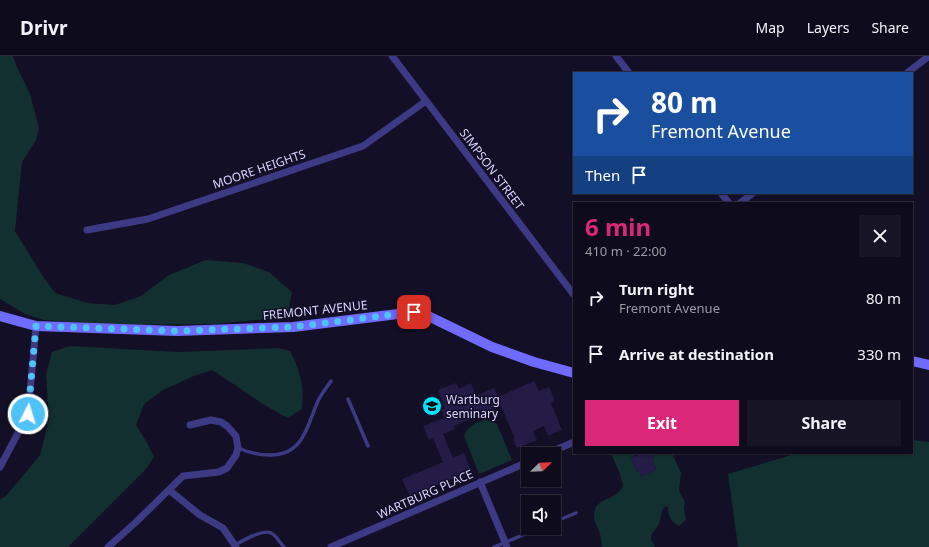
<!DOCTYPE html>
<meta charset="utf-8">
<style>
body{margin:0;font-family:"Noto Sans",sans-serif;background:#171425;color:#f1f3f6;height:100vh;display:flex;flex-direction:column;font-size:15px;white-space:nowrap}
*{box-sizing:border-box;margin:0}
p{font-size:13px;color:#9b9ba3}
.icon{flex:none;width:22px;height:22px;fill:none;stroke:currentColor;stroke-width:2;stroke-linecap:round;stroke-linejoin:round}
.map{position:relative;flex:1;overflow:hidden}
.sheet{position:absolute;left:573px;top:146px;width:340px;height:252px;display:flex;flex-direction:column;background:#0e0b1c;border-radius:0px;box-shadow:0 1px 3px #0004,0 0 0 1px #2e2b3b}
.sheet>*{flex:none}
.top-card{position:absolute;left:573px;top:16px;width:340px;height:122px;border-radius:0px;box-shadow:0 1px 3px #0004,0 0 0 1px #2e2b3b;background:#1a4fa0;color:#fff;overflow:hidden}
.needle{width:26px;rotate:67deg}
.fabs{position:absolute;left:521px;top:391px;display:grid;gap:8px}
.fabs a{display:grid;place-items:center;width:40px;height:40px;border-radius:0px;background:#0e0b1c;box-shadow:0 1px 3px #0004,0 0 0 1px #2e2b3b;font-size:20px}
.pin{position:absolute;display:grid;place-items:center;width:34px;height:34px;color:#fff;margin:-17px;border-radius:8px;box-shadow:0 2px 6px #0006}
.me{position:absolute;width:44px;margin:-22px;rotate:5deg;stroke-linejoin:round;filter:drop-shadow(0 0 3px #0008)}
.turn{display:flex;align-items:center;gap:14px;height:84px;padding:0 12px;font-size:18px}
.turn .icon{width:52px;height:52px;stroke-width:2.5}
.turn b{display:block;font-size:28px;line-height:34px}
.then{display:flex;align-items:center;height:38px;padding:0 12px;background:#0003;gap:8px;font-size:15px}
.round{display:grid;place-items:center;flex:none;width:42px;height:42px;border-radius:0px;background:#171425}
.summary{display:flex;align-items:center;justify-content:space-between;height:68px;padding:0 12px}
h1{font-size:24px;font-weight:700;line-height:30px;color:#db2777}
.button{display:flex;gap:8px;margin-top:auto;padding:8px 12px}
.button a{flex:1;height:46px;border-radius:0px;background:#db2777;color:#fff;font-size:16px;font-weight:700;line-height:46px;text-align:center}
.button a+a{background:#171425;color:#f1f3f6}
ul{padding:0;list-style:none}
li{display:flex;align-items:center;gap:12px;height:56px;padding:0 12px}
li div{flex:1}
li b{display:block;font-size:15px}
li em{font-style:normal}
header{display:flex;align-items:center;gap:24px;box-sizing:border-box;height:56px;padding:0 20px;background:#0e0b1c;border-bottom:1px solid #2e2b3b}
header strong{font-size:19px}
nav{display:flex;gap:22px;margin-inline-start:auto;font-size:14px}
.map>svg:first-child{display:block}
.green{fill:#12302f}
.building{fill:#241b47}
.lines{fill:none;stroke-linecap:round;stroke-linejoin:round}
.service{stroke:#3d3a85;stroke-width:3.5}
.minor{stroke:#3d3a85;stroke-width:7}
.secondary{stroke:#6f6bff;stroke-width:10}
.route{stroke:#4fc3f7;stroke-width:7;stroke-dasharray:0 12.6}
.labels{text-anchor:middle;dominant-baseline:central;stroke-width:3;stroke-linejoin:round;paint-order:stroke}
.street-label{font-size:12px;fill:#d9d4ff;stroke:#130f26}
.poi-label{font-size:12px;fill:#d9d4ff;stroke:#130f26;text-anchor:start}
</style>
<header>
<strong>Drivr</strong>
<nav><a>Map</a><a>Layers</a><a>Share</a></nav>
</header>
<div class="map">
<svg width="929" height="491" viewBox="0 0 929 491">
<rect width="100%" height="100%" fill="#130f26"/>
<path class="green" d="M0 0H13L16 9 30 38 39 72 36 84 22 106 15 175 42 219 55 237 87 247 115 249 141 240 169 219 206 204 243 207 269 216 292 236 287 261 215 268 105 269 44 264 25 258 0 243Z
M70 290 178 296 279 292 290 295C301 317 304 328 302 353L288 362C261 349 238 330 212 314L194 320 163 334 144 348 136 369 146 385 154 401 146 413 68 491H0V443L6 440 40 399 49 364 46 318 52 296Z
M486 364 493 366 497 368 512 404 479 418 464 380C468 370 476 366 486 364Z
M912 384 929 386V491H738L728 418 798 397H912Z
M611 397H633L634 400 631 402 637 416 639 415 641 420 656 414 652 404 654 403 651 397H672L681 417 679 434 685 446 684 451 686 464 679 470C671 466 668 460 668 451L666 450C661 453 661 462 659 468 657 473 651 476 651 482 651 485 654 488 655 491H602C601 485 601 478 598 472 596 468 594 465 594 460 594 440 616 446 623 430L620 418Z"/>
<path class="building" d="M534 325 539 335 549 331 555 345 551 347 562 374 548 380 544 370 533 375 537 384 517 392 513 383H515L501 350 454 370 455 373 443 378 453 402 464 397 471 415 410 441 402 423 443 406 433 382 429 384 423 370 444 362 441 354 445 352 438 334 456 327 459 333 471 327 476 340 494 332 498 341Z
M642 397H651L654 403 652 404 656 414 641 421 639 415 637 416 631 402Z"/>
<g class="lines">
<path class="service" d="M348 343 368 390
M238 392C257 400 286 405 300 385 309 373 312 357 319 343 322 337 327 331 331 325
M554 466 576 457
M235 489C242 485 264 473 271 477 276 479 280 487 284 491
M494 491 540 472"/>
<path class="minor" d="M392 0 574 239
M616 0 629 17
M907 17 929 0
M721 137 729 147
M740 147 753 137
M87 174 148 163 363 90 426 45
M546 398 574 386
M0 411 28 358 36 270
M480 426 507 491
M169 434 200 459 223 472 236 491
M108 491 135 467 183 420 219 416 227 412 236 399 238 392 236 380 227 370 221 366 211 364 190 369
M331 491 528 406"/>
<path class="secondary" d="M0 260 36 270 177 275 293 271 414 256 422 257 492 291 534 306 574 317
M912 305 929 309"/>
</g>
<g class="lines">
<path class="route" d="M28 358 36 270 177 275 293 271 414 256"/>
</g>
<defs>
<symbol id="university-disc" viewBox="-11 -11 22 22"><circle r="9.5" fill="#00e5ff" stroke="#130f26"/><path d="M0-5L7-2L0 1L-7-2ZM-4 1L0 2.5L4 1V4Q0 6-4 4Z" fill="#111"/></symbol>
</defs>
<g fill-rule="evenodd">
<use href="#university-disc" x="421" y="339" width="22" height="22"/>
</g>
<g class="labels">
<g class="street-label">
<text transform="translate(259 113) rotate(-19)">MOORE HEIGHTS</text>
<text transform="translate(492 113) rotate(53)">SIMPSON STREET</text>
<text transform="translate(315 254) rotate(-6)">FREMONT AVENUE</text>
<text transform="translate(425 438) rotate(-24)">WARTBURG PLACE</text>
</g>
<g class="poi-label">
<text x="446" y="343">Wartburg<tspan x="446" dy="14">seminary</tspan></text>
</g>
</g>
</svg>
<div class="fabs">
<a><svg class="needle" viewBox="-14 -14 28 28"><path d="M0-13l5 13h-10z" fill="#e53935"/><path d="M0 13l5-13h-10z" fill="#9b9ba3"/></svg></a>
<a><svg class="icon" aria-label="sound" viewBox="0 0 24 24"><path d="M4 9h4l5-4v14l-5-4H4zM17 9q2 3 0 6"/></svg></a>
</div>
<div class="pin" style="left:414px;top:256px;background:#d93025"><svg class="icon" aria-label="arrive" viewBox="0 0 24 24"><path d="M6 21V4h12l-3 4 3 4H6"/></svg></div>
<svg class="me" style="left:28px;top:358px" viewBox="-20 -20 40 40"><circle r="17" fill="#4fc3f7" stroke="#fff" stroke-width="3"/><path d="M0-11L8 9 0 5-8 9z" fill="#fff"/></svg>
<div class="top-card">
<div class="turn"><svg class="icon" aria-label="right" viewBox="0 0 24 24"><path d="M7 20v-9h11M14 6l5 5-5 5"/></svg><div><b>80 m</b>Fremont Avenue</div></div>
<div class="then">Then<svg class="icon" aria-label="arrive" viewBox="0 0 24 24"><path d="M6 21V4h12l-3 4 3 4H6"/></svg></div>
</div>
<section class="sheet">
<div class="summary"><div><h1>6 min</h1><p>410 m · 22:00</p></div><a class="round"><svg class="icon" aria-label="close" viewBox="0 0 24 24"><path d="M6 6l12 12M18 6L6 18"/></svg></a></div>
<ul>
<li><svg class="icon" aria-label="right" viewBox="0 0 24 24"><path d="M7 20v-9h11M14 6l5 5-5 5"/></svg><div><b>Turn right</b><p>Fremont Avenue</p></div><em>80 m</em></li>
<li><svg class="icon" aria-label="arrive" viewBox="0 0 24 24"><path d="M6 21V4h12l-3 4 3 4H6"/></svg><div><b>Arrive at destination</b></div><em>330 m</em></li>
</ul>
<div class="button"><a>Exit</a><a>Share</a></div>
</section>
</div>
